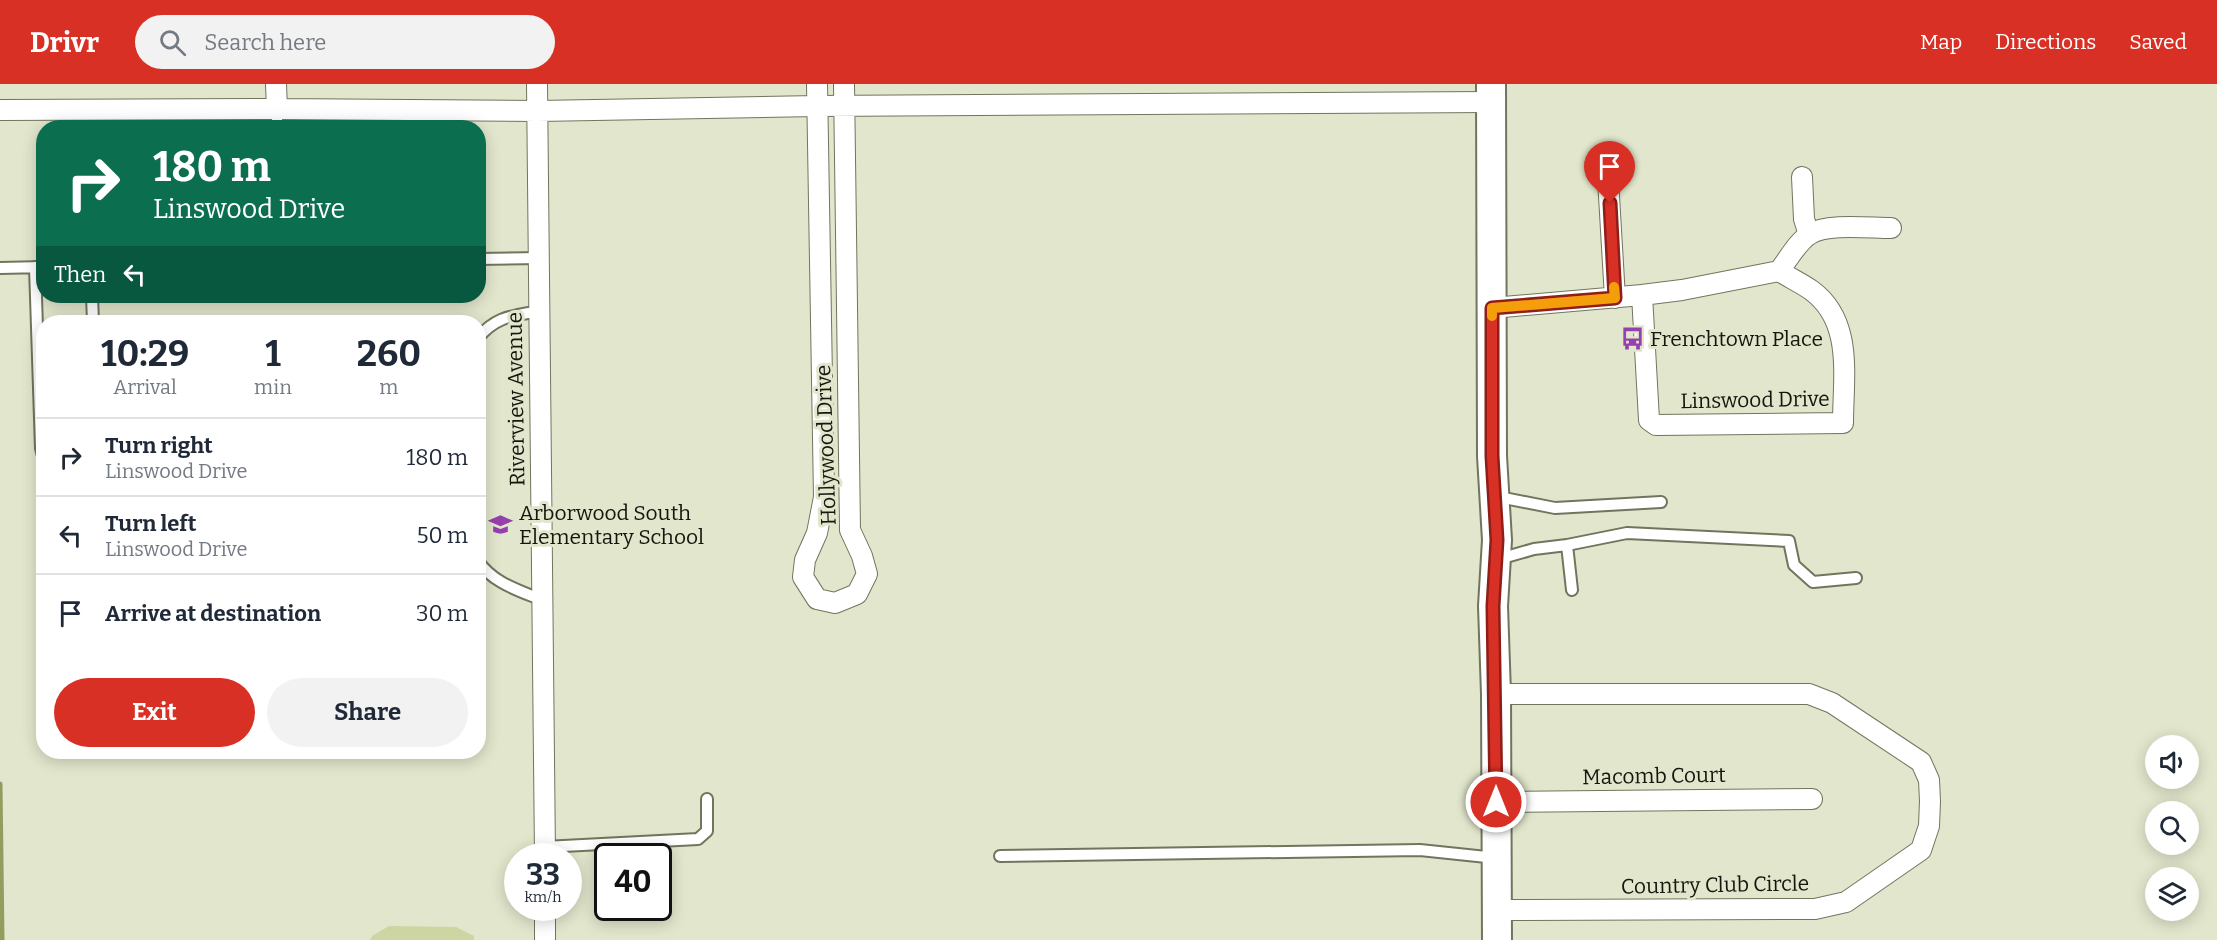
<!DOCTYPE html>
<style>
body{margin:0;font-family:Bitter,serif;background:#f2f2f3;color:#1f2937;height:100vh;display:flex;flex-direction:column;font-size:22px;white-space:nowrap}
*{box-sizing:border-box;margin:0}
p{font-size:20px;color:#747a83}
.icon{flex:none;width:33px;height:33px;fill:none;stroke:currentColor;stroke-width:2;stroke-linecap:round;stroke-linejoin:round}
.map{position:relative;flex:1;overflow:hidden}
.panel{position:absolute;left:36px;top:231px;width:450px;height:444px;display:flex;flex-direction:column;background:#fff;border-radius:24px;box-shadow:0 3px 15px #0003}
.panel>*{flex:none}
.top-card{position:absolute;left:36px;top:36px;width:450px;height:183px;border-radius:24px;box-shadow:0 3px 15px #0003;background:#0b6e4f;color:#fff;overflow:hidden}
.buttons{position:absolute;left:2145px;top:651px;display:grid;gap:12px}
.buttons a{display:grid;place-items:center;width:54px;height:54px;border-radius:50%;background:#fff;box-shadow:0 3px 15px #0003;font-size:30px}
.speed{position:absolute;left:504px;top:759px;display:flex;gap:12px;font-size:30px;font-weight:700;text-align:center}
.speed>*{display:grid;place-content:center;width:78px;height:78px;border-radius:50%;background:#fff;box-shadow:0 3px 15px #0003;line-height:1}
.speed small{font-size:15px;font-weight:400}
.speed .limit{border:3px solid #111;border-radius:9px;background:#fff;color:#111}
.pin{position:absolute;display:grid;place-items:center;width:51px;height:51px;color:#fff;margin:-62px -26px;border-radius:50% 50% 50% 0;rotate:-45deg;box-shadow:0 0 6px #0007}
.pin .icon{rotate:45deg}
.me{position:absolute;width:66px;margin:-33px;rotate:0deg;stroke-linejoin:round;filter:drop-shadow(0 0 4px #0008)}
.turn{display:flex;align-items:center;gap:21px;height:126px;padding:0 18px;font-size:27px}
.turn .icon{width:78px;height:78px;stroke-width:2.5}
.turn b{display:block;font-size:42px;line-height:51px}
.then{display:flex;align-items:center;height:57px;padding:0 18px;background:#0003;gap:12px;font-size:22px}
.eta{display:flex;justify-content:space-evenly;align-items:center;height:102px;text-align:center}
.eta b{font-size:36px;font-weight:700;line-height:42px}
.action{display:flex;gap:12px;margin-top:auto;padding:12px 18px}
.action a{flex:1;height:69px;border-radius:36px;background:#d93025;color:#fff;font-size:24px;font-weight:700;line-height:69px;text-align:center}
.action a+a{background:#f2f2f3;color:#1f2937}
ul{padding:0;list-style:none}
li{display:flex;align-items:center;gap:18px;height:78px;padding:0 18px;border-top:2px solid #e0e1e3}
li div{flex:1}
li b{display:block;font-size:22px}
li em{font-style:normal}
header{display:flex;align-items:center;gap:36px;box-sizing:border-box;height:84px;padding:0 30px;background:#d93025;color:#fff}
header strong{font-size:28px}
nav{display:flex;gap:33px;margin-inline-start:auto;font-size:21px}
.search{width:420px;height:54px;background:#f2f2f3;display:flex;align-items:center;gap:15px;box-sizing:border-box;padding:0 21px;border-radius:33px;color:#747a83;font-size:22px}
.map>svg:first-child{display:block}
.green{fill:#cdd6a2}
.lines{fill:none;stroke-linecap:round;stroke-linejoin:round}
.stream{stroke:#949d60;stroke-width:5}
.lane-casing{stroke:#71755e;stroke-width:14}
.street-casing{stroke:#71755e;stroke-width:22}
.secondary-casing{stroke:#71755e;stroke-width:32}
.lane{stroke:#fff;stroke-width:10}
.street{stroke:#fff;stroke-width:20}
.secondary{stroke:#fff;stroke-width:28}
.route-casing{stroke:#8d1f18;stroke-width:15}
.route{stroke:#d93025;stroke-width:10}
.slow{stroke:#f59e0b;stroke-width:10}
.labels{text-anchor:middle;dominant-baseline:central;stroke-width:6;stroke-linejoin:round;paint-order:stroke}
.poi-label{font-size:21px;fill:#15160e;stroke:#e1e6cc;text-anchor:start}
.street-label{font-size:21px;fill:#15160e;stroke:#e1e6cc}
</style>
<header>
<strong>Drivr</strong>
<div class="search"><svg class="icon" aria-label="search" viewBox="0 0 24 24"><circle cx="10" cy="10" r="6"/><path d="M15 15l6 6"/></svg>Search here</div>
<nav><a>Map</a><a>Directions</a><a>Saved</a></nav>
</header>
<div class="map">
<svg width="2217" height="856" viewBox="0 0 2217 856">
<rect width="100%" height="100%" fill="#e1e6cc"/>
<path class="green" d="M389 842 456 843 474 852V856H370L372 852Z"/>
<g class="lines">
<path class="stream" d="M0 700 2 856"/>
<defs>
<path id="lane" d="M277 25V44
M478 175 539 174
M35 183 41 364 44 376
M0 184 44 183
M92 212 93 238
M478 254C496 232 513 232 539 227
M1494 412 1555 424 1661 418
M1567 461 1572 506
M1499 475 1534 465 1567 461 1627 449 1789 457 1794 481 1813 498 1856 494
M478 477C493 499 518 506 542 516
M544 763 698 755 707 747V715
M1000 772 1420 766 1496 774"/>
<path id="street" d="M276 0 277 25
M537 0 545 772
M817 0 824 413 817 449 805 476 803 493 817 515 835 519 857 510 867 490 862 472 850 446 844 0
M0 26 277 25 538 27 817 22 1491 18
M1802 93 1804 135 1809 151
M1608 95 1615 214
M1779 187C1788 176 1797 158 1810 150 1827 139 1869 144 1891 144
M1492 224 1642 211 1682 206 1779 187C1790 194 1801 199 1811 206 1854 237 1843 293 1843 339L1656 341 1649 336 1642 211
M1496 610H1809L1832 619 1921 678 1929 696 1930 717 1929 742 1921 766 1846 818 1815 825 1496 826
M1496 718 1812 715
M545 824V856"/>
<path id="secondary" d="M1491 0 1492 372 1497 456 1493 522 1496 610 1497 856"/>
</defs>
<use href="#lane" class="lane-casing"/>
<use href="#street" class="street-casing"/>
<use href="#secondary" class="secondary-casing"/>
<use href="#lane" class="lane"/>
<use href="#street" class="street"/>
<use href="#secondary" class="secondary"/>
</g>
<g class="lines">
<defs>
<path id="route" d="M1496 718 1493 522 1497 456 1492 372V224L1615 214 1610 119"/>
</defs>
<use href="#route" class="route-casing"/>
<use href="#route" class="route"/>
<path class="slow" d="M1492 232V224L1615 214 1614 203"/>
</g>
<defs>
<symbol id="bus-bare" viewBox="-9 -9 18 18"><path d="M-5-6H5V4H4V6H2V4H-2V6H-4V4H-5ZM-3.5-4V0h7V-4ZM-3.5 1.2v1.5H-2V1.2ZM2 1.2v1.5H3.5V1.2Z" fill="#9640ae" stroke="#e1e6cc" stroke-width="2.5" paint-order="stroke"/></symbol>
<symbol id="school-bare" viewBox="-9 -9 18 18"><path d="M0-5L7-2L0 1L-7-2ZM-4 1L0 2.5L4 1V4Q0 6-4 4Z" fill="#9640ae" stroke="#e1e6cc" stroke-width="2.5" paint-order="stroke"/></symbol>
</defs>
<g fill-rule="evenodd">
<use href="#bus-bare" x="1616" y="238" width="33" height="33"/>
<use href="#school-bare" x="484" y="424" width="33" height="33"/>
</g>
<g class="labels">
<g class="poi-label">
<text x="1650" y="255">Frenchtown Place</text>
<text x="519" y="429">Arborwood South<tspan x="519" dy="24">Elementary School</tspan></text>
</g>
<g class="street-label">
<text transform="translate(516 315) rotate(-91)">Riverview Avenue</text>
<text transform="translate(1755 316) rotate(-1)">Linswood Drive</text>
<text transform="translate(826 361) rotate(-92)">Hollywood Drive</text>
<text transform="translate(1654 692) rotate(-1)">Macomb Court</text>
<text transform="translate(1715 801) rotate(-1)">Country Club Circle</text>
</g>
</g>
</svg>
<div class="buttons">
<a><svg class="icon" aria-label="sound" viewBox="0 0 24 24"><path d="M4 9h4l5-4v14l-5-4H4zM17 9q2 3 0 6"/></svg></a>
<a><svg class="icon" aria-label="search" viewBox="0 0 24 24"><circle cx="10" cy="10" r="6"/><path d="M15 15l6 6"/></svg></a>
<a><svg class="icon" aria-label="layers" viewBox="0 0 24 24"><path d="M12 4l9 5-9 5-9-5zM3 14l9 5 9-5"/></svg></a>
</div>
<div class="speed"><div>33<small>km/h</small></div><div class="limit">40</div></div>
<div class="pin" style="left:1610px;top:119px;background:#d93025"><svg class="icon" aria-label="arrive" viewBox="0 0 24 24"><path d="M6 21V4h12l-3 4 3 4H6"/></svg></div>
<svg class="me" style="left:1496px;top:718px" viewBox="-20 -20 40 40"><circle r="17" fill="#d93025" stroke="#fff" stroke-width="3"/><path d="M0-11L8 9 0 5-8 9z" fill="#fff"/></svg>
<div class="top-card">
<div class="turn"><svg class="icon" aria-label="right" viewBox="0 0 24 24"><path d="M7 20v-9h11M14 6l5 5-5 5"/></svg><div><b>180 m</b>Linswood Drive</div></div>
<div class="then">Then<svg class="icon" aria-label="left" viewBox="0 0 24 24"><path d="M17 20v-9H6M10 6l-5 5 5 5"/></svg></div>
</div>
<section class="panel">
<div class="eta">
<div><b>10:29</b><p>Arrival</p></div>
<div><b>1</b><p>min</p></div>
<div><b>260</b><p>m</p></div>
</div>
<ul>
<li><svg class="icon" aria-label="right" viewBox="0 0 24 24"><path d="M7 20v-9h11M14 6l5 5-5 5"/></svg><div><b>Turn right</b><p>Linswood Drive</p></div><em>180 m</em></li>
<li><svg class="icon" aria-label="left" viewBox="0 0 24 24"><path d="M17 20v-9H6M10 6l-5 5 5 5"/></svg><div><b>Turn left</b><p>Linswood Drive</p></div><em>50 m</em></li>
<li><svg class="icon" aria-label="arrive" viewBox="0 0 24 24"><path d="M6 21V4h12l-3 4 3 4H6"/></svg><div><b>Arrive at destination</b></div><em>30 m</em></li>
</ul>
<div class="action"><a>Exit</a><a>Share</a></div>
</section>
</div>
